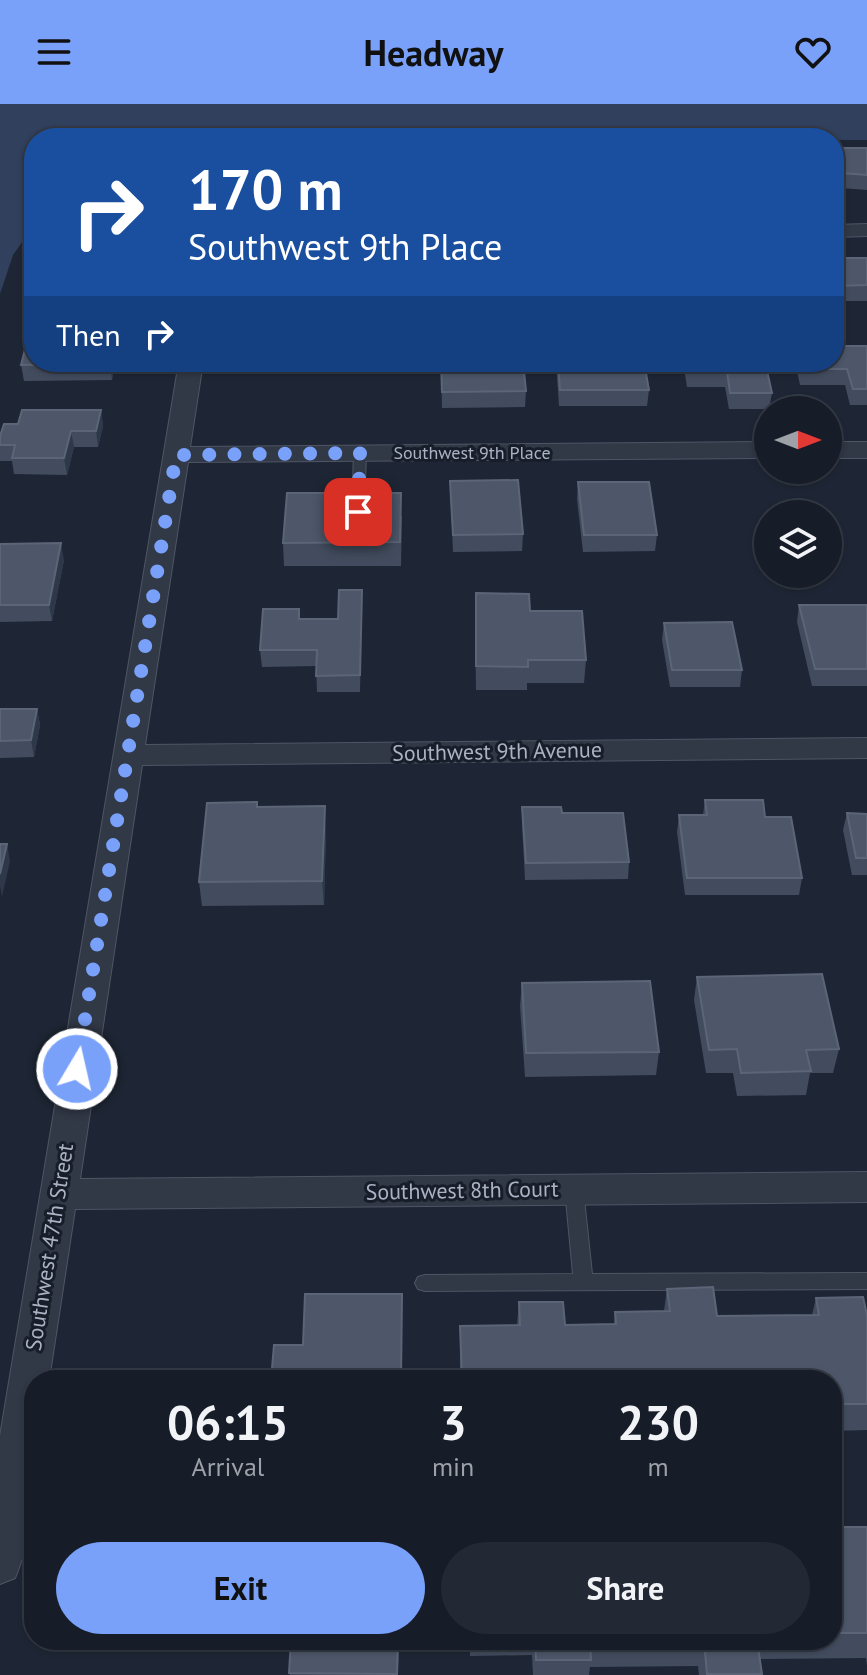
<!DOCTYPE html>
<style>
body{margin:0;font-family:"PT Sans",sans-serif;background:#232934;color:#f1f3f6;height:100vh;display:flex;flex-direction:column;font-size:30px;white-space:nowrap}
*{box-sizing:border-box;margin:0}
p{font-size:26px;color:#9ea1a8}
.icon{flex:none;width:44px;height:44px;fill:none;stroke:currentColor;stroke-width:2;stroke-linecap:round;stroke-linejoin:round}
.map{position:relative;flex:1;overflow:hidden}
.side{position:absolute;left:24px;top:1266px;width:818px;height:280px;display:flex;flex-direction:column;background:#161c28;border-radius:32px;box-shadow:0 2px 6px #0004,0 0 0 2px #353a45}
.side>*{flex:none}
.guide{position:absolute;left:24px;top:24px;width:820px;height:244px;border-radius:32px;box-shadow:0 2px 6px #0004,0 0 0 2px #353a45;background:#1a4fa0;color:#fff;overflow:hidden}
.needle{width:52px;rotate:90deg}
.buttons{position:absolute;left:754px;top:292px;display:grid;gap:16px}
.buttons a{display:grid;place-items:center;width:88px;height:88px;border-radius:50%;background:#161c28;box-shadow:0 2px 6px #0004,0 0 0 2px #353a45;font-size:40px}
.pin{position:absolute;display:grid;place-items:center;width:68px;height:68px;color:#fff;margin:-34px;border-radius:16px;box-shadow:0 4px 12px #0006}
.me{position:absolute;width:88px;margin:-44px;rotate:9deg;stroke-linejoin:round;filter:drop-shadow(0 0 6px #0008)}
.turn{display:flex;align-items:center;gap:28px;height:168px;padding:0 32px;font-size:36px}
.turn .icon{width:104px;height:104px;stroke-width:2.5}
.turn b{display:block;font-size:56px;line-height:68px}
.then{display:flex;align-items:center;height:76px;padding:0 32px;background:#0003;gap:16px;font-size:30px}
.eta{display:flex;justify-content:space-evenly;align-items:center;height:136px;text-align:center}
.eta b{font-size:48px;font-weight:800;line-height:56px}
.action{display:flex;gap:16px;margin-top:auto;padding:16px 32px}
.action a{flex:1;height:92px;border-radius:48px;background:#79a1fa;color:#111;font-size:32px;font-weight:800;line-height:92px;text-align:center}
.action a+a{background:#232934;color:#f1f3f6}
header{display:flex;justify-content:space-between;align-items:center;height:104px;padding:0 32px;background:#79a1fa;color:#111;font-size:36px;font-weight:800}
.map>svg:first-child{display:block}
.water{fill:#30405d}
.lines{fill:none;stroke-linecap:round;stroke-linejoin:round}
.lane-casing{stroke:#4f5564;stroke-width:2}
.street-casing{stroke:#4f5564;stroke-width:2}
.lane{fill:#313846;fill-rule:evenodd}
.street{fill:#313846;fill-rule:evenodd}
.wall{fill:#424c5e}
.shaded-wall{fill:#2f3849}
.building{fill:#4d5769;stroke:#5c6577;stroke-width:2}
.route{stroke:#79a1fa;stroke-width:14;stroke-dasharray:0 25.2}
.labels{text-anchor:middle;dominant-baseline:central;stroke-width:6;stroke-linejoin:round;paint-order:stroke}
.far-street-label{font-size:18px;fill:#abb2c3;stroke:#171e2a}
.street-label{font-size:22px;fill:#abb2c3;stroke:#171e2a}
</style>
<header><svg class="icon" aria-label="menu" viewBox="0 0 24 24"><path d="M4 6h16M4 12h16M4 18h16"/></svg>Headway<svg class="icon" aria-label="heart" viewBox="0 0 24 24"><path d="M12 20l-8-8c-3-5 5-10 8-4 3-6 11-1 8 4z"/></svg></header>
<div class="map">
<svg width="867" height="1571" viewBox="0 0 867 1571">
<rect width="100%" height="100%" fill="#1e2635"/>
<path class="water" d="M0 0H867V36L34 34V121L13 151 0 190Z"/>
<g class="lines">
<defs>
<path id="lane" d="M360 345 366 349 364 408 358 412 352 408 354 349Z
M574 1078 580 1080 583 1085 592 1170 867 1169V1185L425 1187 418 1185 415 1179 418 1173 425 1171 573 1170 565 1085 568 1080Z"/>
<path id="street" d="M867 120V132L834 133V121Z
M179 258H203L190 343 768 338V354L188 358 145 641 867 634V654L142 661 80 1075 867 1068V1098L75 1105 49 1276H34C34 1336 39 1419 15 1474L0 1480V1332Z
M828 338H867V354H828Z"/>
</defs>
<use href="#lane" class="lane-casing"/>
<use href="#street" class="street-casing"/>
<use href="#lane" class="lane"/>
<use href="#street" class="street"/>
</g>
<path class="wall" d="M837 44H867V86L841 84 835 59Z
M834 154H867V197H834Z
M867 242V301H850L845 281H800L795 258H834Z
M115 258 112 276 24 277 21 261Z
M441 258 526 287 525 303 442 304Z
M556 258H644L649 286 647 302H559Z
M683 258H765L772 289 769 305H729L725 283H687Z
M101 306 103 322 98 343H74L67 371 14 370 12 357H0V332L18 320Z
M450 377 523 430 522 447 453 448Z
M578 378 657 431 655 447 583 448 577 395Z
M328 389V398L402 412 401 462H284L283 439Z
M0 440 64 456 52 517 0 518Z
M362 486 360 588H317L316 562 262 563 260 546 299 505V515H338Z
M799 501H867V582H812L797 518Z
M530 507 586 556 584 579H527V586H476L475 513Z
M664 519 742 566 740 583H670L662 536Z
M0 605H37L40 621 34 653 0 654Z
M705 696 765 713 802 774 799 791H685L677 728 679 711H703Z
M257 698 258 703 326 726 324 801 202 802 199 778Z
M522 703 562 709 629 758 628 775 525 776 522 720Z
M847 709 867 710V771H852L843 726Z
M697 873 839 945 833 969H810L806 991 737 992 733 969H706L694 896Z
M522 879 659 948 656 971 525 973 520 902Z
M667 1185 717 1212 812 1211 816 1194 867 1211V1326L832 1327V1276H460V1222L517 1221 519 1198 565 1221 614 1220 615 1208 664 1207Z
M832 1423H867V1562L866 1554 760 1555 762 1571H699L698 1562 590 1563 589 1571H533L532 1551 470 1552V1536H832Z
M399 1536 398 1571H290L289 1569Z"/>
<path class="shaded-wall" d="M110 258H115L112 276 110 260Z
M101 306 103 322 98 343 96 327Z
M71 327 74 343 67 371 64 354Z
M61 439 64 456 52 517 49 501Z
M37 605 40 621 34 653 31 636Z
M325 702 326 726 324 801 322 777Z
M7 740 10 757 2 793 0 782V770Z"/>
<path class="building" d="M318 28 320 34H225Z
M837 44H867V71L843 69Z
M834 154H867V181L834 182Z
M32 218H34V258H110V260L21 261Z
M834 242H867V285H853L847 265H803L801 258H834Z
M441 258H523L526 287 442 288Z
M558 258H644L649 286H560Z
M687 258H765L772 289H730L727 267H689Z
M22 306H101L96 327H71L64 354H12L15 341H0V332L4 320H18Z
M518 376 523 430 453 431 450 377Z
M578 378H649L657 431H584Z
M287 389H328L327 398H362L363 389H401L400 438 283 439Z
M61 439 49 501H0V440Z
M339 486H362L360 571 316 572 317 546H260L263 505H299V515H338Z
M476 489 529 490 530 507H582L586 556H528V563L476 562Z
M799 501H867V565H815Z
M732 518 742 566H672L664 519Z
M0 605H37L31 636 0 637Z
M705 696H763L765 713H791L802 774H687L679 711H707Z
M257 698V703L325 702 322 777 199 778 207 699Z
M522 703H561L562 709H623L629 758 526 759Z
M847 709 867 710V754H856Z
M0 740H7L0 770Z
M822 870 839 945 806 946 811 967 741 969 737 945 709 946 697 873Z
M650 877 659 948 526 949 522 879Z
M713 1183 717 1212 819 1211 816 1194 863 1193 867 1211V1300H832V1276H462L460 1222 520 1221 519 1198H563L565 1221 616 1220 615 1208 670 1207 667 1185Z
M305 1190H402L401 1276H271L274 1241H303Z
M832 1423H867V1529H832Z
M291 1536H398L397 1570 289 1569Z
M535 1536H757L762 1570H707L704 1537 590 1538 591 1556H536Z"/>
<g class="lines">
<path class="route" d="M77 965 176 351 360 349 358 408"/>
</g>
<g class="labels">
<g class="far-street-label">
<text x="472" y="348">Southwest 9th Place</text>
</g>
<g class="street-label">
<text transform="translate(497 647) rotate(-1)">Southwest 9th Avenue</text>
<text transform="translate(462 1086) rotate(-1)">Southwest 8th Court</text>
<text transform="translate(49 1143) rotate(-81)">Southwest 47th Street</text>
</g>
</g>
</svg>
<div class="buttons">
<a><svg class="needle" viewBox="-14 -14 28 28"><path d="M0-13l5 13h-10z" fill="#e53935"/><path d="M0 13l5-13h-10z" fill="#9ea1a8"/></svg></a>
<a><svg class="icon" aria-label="layers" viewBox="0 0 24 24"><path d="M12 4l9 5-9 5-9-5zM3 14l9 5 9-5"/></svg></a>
</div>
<div class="pin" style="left:358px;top:408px;background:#d93025"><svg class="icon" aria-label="arrive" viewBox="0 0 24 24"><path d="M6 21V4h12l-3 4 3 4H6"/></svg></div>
<svg class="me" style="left:77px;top:965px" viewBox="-20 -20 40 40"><circle r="17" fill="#79a1fa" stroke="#fff" stroke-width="3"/><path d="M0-11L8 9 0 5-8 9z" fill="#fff"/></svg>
<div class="guide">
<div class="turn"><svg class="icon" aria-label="right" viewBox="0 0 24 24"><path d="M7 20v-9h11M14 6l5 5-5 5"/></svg><div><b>170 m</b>Southwest 9th Place</div></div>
<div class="then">Then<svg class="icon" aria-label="right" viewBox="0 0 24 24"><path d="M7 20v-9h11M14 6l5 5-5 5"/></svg></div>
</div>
<section class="side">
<div class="eta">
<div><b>06:15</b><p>Arrival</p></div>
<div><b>3</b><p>min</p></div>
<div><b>230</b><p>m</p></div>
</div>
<div class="action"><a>Exit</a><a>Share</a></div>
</section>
</div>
